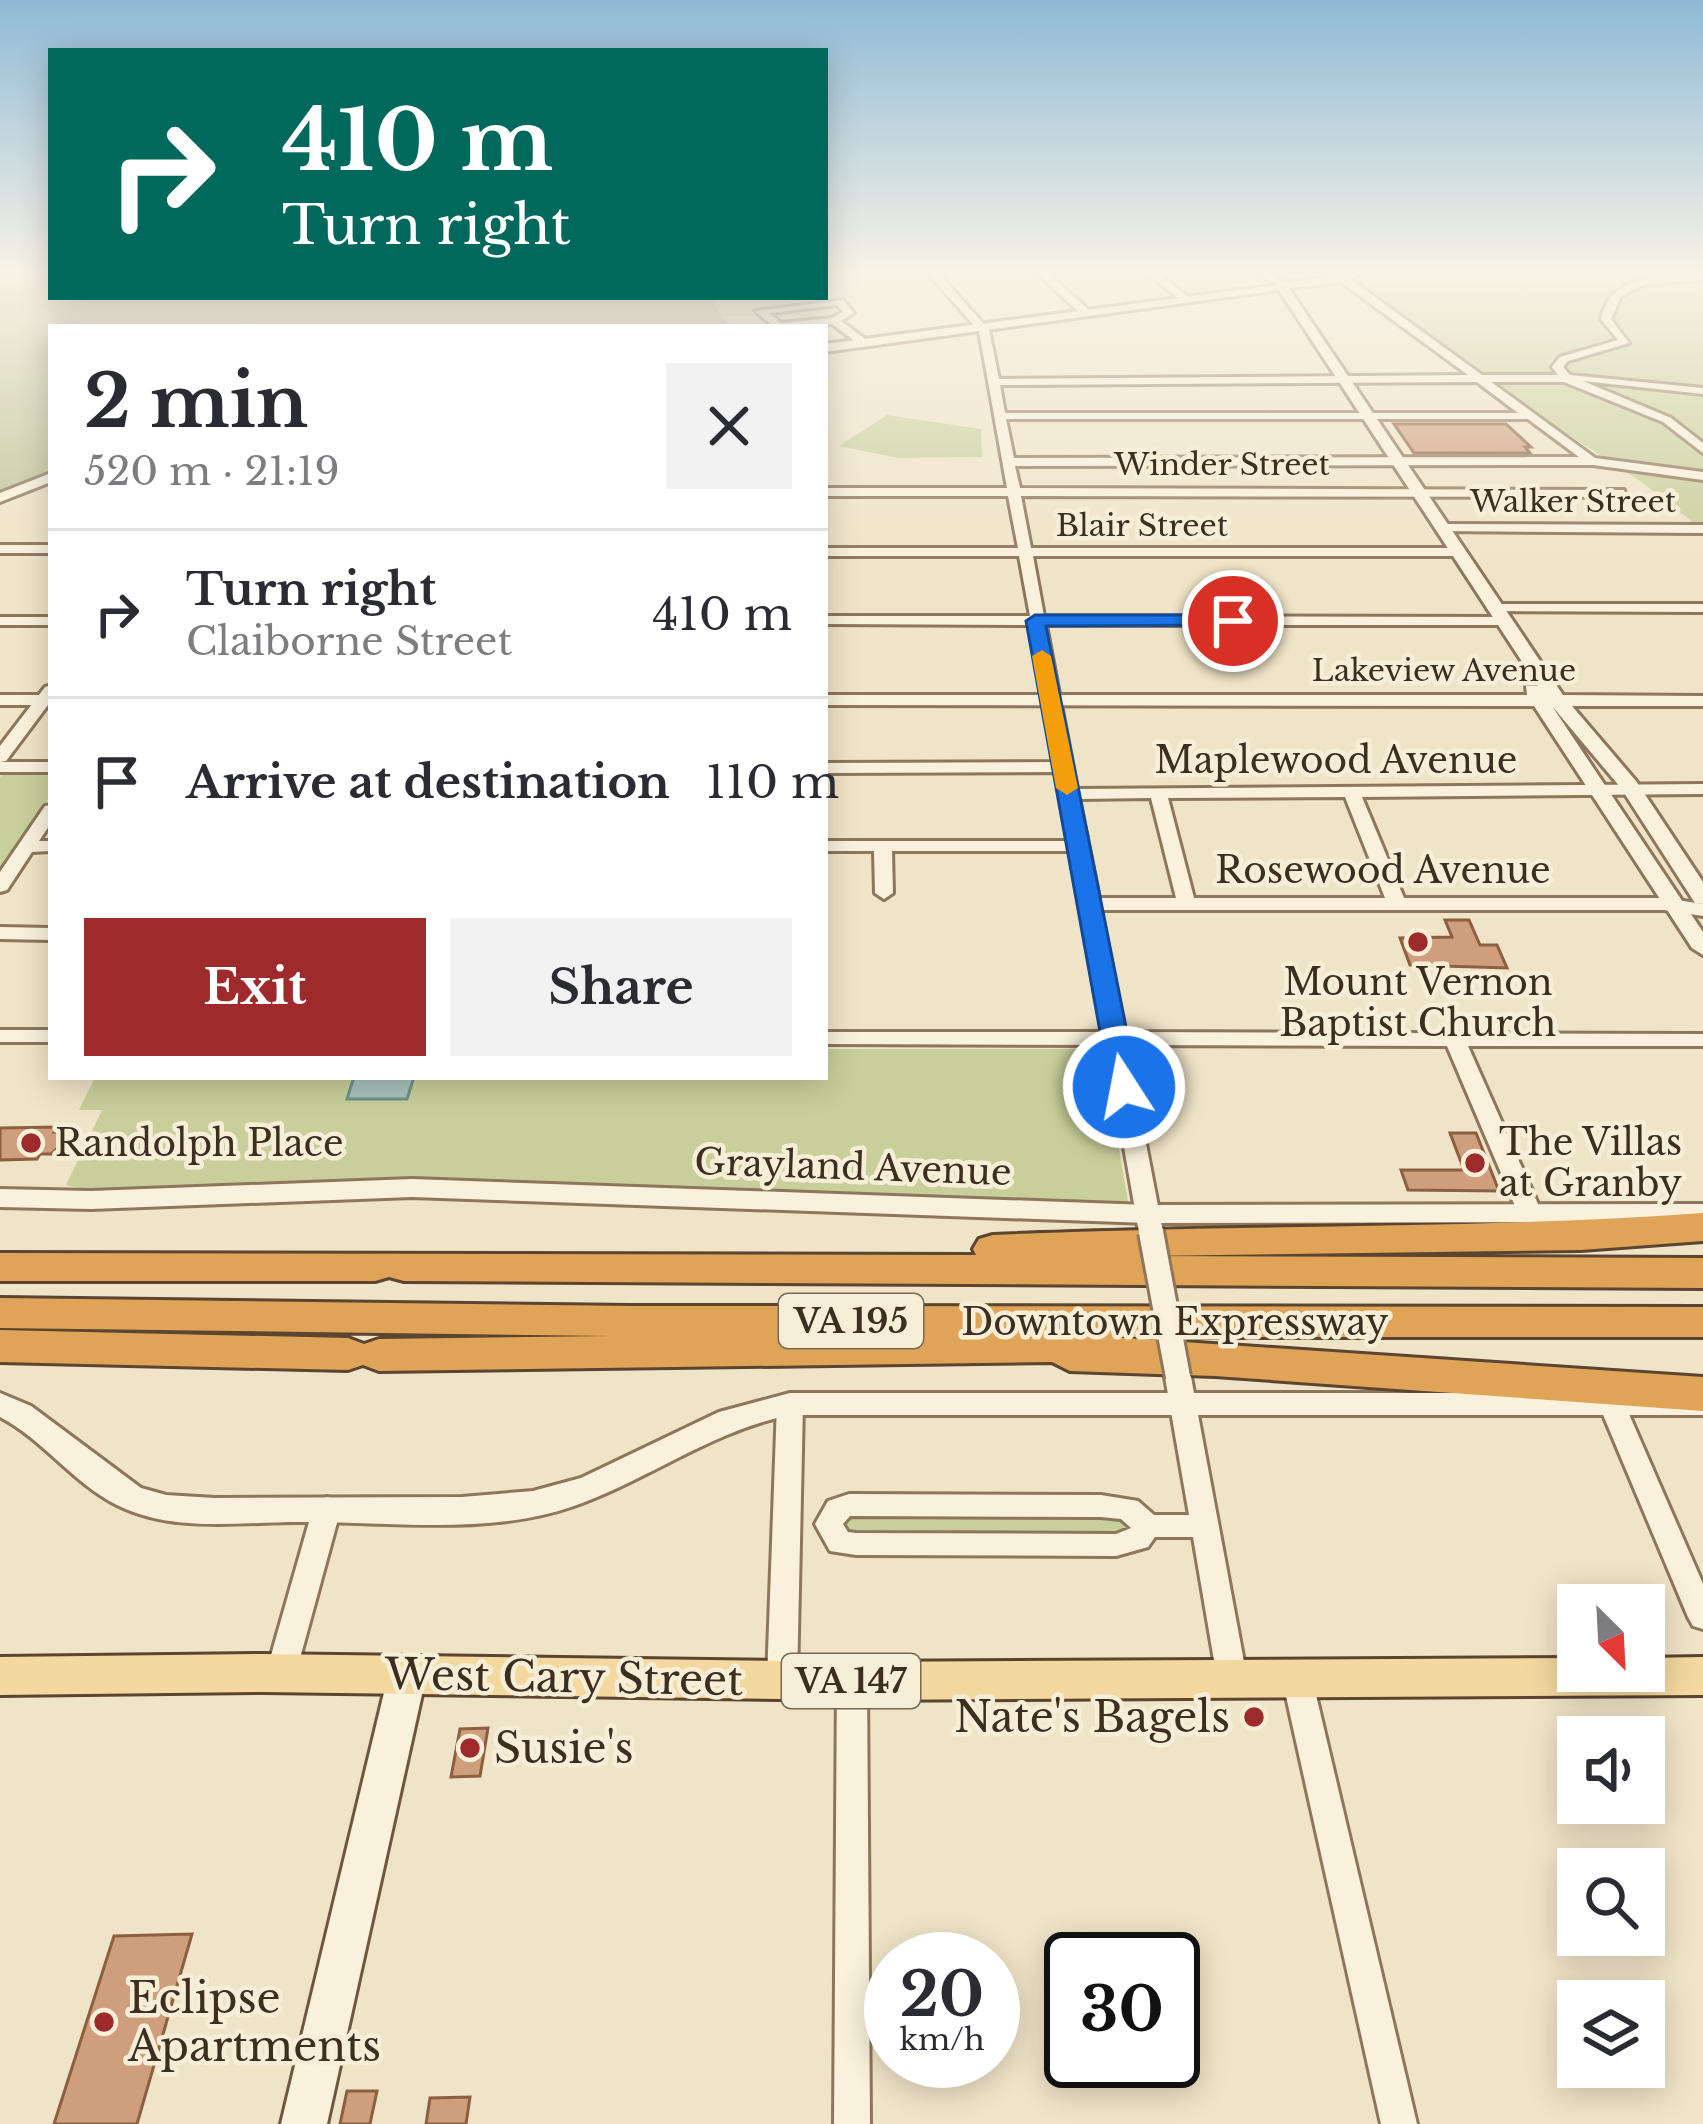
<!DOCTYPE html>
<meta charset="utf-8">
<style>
body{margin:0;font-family:"Libre Baskerville",serif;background:#f2f2f3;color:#2b2b33;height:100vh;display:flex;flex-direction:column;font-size:45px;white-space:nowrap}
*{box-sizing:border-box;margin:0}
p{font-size:39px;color:#7c7c81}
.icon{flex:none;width:66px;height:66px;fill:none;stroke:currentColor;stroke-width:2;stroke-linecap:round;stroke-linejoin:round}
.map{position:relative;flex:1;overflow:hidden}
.drawer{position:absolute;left:48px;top:324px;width:780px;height:756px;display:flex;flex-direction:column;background:#fff;border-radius:0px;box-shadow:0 6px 30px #0003}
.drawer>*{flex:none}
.hud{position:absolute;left:48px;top:48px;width:780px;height:252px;border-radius:0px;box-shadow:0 6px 30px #0003;background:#00695c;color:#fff;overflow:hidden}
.needle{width:78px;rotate:156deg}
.tools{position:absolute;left:1557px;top:1584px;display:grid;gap:24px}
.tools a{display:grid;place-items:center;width:108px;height:108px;border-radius:0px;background:#fff;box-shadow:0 6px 30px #0003;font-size:60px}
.speed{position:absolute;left:864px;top:1932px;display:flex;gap:24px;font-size:60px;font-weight:700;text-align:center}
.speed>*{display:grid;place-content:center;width:156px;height:156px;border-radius:50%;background:#fff;box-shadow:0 6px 30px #0003;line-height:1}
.speed small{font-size:30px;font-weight:400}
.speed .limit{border:6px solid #111;border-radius:18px;background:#fff;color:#111}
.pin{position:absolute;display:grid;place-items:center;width:102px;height:102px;color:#fff;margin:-51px;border:6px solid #fff;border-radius:50%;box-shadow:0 3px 12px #0007}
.me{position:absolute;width:132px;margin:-66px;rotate:349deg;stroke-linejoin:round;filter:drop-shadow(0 0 9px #0008)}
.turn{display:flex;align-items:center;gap:42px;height:252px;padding:0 36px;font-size:54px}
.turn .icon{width:156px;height:156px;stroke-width:2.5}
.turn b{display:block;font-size:84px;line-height:102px}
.round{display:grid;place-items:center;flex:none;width:126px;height:126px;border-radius:0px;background:#f2f2f3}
.headline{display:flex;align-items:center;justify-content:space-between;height:204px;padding:0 36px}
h1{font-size:72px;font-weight:700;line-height:90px}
.button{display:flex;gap:24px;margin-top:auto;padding:24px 36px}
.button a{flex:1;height:138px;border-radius:0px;background:#9e2a2b;color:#fff;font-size:48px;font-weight:700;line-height:138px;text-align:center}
.button a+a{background:#f2f2f3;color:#2b2b33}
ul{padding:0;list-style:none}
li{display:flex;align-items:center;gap:36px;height:168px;padding:0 36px;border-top:3px solid #e1e1e2}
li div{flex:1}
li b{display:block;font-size:45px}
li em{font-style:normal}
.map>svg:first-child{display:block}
.green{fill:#c9cf9b}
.cemetery{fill:#bfc49a}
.water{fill:#a9c4bc;stroke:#6f938a;stroke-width:3}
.building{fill:#cf9f7d;stroke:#8d5f41;stroke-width:3}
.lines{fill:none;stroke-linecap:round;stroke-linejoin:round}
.minor-casing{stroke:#8d765c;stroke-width:6}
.tertiary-casing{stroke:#8d765c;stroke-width:6}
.secondary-casing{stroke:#6f573f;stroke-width:6}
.primary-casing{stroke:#5b4430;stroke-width:6}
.motorway-casing{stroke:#5b4430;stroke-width:6}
.minor{fill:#faf1dc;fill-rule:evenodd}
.tertiary{fill:#faf1dc;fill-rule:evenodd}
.secondary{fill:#faf1dc;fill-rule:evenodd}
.primary{fill:#f3d9a0;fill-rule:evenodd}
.motorway{fill:#e0a458;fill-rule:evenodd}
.minor-bridge-casing{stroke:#8d765c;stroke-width:30;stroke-linecap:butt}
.minor-bridge{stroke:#faf1dc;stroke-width:24}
.route{fill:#1a73e8;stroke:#114b97;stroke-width:3}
.slow{fill:#f59e0b}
.poi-dot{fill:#9e2a2b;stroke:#f7eed8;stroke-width:4.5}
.labels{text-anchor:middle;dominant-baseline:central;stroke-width:9;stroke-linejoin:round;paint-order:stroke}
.far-street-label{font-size:30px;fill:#3d2e20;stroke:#f7eed8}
.shield{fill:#f7eed8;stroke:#756857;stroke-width:3}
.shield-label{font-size:33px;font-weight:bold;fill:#3d2e20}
.street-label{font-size:36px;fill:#3d2e20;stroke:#f7eed8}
.poi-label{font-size:36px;fill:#3d2e20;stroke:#f7eed8;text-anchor:start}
.near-street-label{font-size:42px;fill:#3d2e20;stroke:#f7eed8}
.near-poi-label{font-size:42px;fill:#3d2e20;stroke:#f7eed8;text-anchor:start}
</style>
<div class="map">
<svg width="1703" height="2124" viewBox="0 0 1703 2124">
<rect width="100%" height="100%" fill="#f0e4c8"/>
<path class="green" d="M1365 272H1703V530L1640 481 1486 381 1346 282Z
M887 415 981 429 982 457 898 458 839 446Z
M7 772 51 773V795L0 870V777Z
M825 1049H1102L1128 1202 377 1181 90 1191 66 1185 102 1110H79L95 1077H825Z
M1112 1512 1131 1523 1127 1534 851 1537 840 1526 845 1515Z"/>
<path class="cemetery" d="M0 272H51V297H710L729 327H51V471L0 491Z"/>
<path class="water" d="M354 1077H414L407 1099H347Z"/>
<path class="building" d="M1394 424H1506L1531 447H1525L1530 453H1414Z
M1445 920H1469L1480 945H1497L1507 968 1410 965 1400 938 1452 937Z
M56 1127 54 1132H61L64 1142 51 1154H40L37 1159 0 1160V1128Z
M1450 1133H1476L1499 1191 1408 1190 1401 1170H1464Z
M488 1728 480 1776 451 1777 460 1729Z
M192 1934 137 2124H54L114 1936Z
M347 2091H377L370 2124H340Z
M470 2097 466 2124H426L430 2098Z"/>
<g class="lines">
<defs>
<path id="minor" d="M927 272H937L989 330 999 379 1468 375 1341 282 1282 289 1257 272H1268L1284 283 1363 272 1350 279 1482 375H1558L1552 367 1560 357 1618 340 1601 319C1611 273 1664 275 1703 274V280L1645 284 1621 296 1611 319 1629 343 1568 361 1563 367 1570 375 1703 388V394L1583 381 1671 418 1703 443V453L1663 422 1564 382H1491L1595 458 1703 472V480L1593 465 1015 466 1020 488 1624 490 1625 493 1619 497 1021 496 1031 548H1459L1466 552 1459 556H1033L1044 616 1502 617 1509 621 1502 625H1046L1077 789 1703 784V794L1362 797 1404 898H1664L1703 904V916L1664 910H1101L1124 1032 1703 1034V1046H1468L1542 1213 1538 1219H1522L1518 1213 1447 1046 1127 1045 1163 1232 1159 1238H1143L1139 1232 1106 1045 825 1044V1032H1104L1072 851H892L893 893 884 899 875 893 874 851H825V841H1070L1057 772 825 773V763L1056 762 1031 625 825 624V616H1030L1019 556H825V548H1018L1008 496H825V488H1007L979 331ZM1477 382 1518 413H1005L1000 385ZM1006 419H1528L1579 457 1014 458ZM1345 797 1385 898H1194L1168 798ZM1151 798 1176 898H1099L1079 799Z
M1036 272H1046L1090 311V315H1082Z
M1145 272H1156L1191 299 1182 301Z
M843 300 854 313 841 321 868 341V345H860L832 324 774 327 755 311ZM837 305 843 312 832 318 781 323 769 313Z
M1443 524 1703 525V533L1438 531 1436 528Z
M0 545H51V553H0Z
M1494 604H1703V612L1489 611 1487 608Z
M0 617H51V625H0Z
M51 685V701L6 761 0 762V746L45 687Z
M0 762H51V772H0Z
M51 805V823L39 841H51V851L32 852 7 890 0 892V872L45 806Z
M0 927 51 928V940L0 939Z
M0 1030H51V1042H0Z
M1178 1367 1187 1370 1191 1377 1247 1678 1243 1687 1232 1691 1221 1687 1217 1678 1193 1537H1155L1148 1547 1116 1556 856 1555 830 1551 815 1524 828 1501 849 1494 1101 1495 1138 1501 1154 1515H1189L1165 1377 1169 1370ZM850 1516 1101 1517 1121 1519 1131 1528 1116 1534 856 1533 848 1532 843 1524Z
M790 1394 799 1397 803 1404 797 1680 793 1689 782 1693 771 1689 767 1680 777 1404 781 1397Z
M1612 1395 1621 1398 1625 1405 1703 1584V1629L1693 1626 1688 1617 1599 1405 1603 1398Z
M327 1497 337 1500 341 1508 296 1673 292 1682 281 1686 270 1682 266 1673 313 1508 317 1500Z
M1297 1665 1308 1669 1312 1678 1417 2124H1381L1282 1678 1286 1669Z
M852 1668 863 1672 867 1681 870 2124H834L837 1681 841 1672Z"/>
<path id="tertiary" d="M1286 284 1563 695 1703 696V706H1572L1636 781 1703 882V904L1695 903 1621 788 1552 706 1703 932V955L1692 948 1534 706 825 705V695H1527L1526 686H1538L1279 290 825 352V344Z
M51 473V482L0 502V493Z
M0 695H51V705H0Z
M412 1179 1148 1205 1703 1204V1222L1148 1223 412 1197 91 1209 0 1207V1189L91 1191Z
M0 1393 31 1406 141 1488 166 1495 215 1498 462 1497 533 1491 581 1478 719 1412 790 1393H1703V1415H790C711 1431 647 1481 571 1507 489 1535 392 1522 307 1522 244 1521 175 1534 117 1505 73 1483 44 1440 0 1417Z"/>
<path id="secondary" d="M407 1659 421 1664 426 1676 327 2124H281L388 1676 393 1664Z"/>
<path id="primary" d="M263 1654 852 1662 1578 1658V1671H1644V1658L1703 1657V1695L852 1700 263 1692 0 1695V1657Z"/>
<path id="motorway" d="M1703 1213V1241L1581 1250 1145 1256 1703 1258V1288L404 1281 389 1277 375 1281H0V1253L976 1255 973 1249 979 1239 993 1235C1230 1224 1467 1230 1703 1213Z
M0 1298 632 1306 1703 1307V1337H1110L1703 1377V1411L1215 1376 1070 1371 1052 1362 379 1371 363 1365 348 1370 0 1362V1330L348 1338 364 1344 379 1339 611 1336 0 1328Z"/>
</defs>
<use href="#minor" class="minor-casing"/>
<use href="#tertiary" class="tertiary-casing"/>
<use href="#secondary" class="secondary-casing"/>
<use href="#primary" class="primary-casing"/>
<use href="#motorway" class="motorway-casing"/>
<use href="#minor" class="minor"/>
<use href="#tertiary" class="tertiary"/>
<use href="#secondary" class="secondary"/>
<use href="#primary" class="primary"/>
<use href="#motorway" class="motorway"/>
<defs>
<path id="minor-bridge" d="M1151 1232 1178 1377"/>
</defs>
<use href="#minor-bridge" class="minor-bridge-casing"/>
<use href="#minor-bridge" class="minor-bridge"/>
</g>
<linearGradient id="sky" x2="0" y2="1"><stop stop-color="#8fbad6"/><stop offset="0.48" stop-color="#f8f3e6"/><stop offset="1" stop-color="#f8f3e6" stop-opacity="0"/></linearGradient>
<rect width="1703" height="569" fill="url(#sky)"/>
<path class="route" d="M1233 615 1240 617V625L1046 626 1138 1087 1124 1095 1110 1087 1026 621 1035 615Z"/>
<path class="slow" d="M1042 650 1051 656 1078 788 1067 795 1056 788 1032 656Z"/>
<g class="poi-dot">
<circle cx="1418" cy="942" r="12"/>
<circle cx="31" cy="1143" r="12"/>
<circle cx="1475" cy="1163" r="12"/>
<circle cx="1254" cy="1717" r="12"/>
<circle cx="470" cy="1748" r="12"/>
<circle cx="104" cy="2022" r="12"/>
</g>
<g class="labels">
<g class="far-street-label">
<text x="1222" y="464">Winder Street</text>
<text x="1573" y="501">Walker Street</text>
<text x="1142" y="525">Blair Street</text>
<text x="1444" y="670">Lakeview Avenue</text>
</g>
<g class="shield">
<rect x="779" y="1294" width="144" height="54" rx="9"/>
<rect x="782" y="1654" width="138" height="54" rx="9"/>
</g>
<g class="shield-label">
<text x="851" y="1321">VA 195</text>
<text x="851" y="1681">VA 147</text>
</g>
<g class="street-label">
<text x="1336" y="760">Maplewood Avenue</text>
<text x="1383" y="870">Rosewood Avenue</text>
<text transform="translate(853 1167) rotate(2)">Grayland Avenue</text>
<text x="1175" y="1322">Downtown Expressway</text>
</g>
<g class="poi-label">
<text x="1418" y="982" text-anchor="middle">Mount Vernon<tspan x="1418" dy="41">Baptist Church</tspan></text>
<text x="1499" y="1142">The Villas<tspan x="1499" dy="41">at Granby</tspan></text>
<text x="55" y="1143">Randolph Place</text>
</g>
<g class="near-street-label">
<text transform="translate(564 1677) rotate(1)">West Cary Street</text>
</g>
<g class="near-poi-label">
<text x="1230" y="1717" text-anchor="end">Nate's Bagels</text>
<text x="494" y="1748">Susie's</text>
<text x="128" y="1998">Eclipse<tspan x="128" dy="48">Apartments</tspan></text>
</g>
</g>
</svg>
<div class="tools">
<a><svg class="needle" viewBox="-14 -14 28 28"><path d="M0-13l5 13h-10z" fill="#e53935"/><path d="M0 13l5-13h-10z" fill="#7c7c81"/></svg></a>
<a><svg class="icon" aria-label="sound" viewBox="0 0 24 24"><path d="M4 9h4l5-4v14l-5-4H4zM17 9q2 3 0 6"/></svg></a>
<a><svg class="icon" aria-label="search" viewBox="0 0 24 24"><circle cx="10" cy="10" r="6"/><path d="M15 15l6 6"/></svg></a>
<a><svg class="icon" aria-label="layers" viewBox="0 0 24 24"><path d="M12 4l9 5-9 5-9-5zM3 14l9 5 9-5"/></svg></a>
</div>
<div class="speed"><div>20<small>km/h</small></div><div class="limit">30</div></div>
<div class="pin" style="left:1233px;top:621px;background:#d93025"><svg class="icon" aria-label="arrive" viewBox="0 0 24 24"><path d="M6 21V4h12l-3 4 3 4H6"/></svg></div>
<svg class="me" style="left:1124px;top:1087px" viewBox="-20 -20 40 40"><circle r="17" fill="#1a73e8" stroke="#fff" stroke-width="3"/><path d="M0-11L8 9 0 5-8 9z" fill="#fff"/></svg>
<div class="hud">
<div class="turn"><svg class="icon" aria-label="right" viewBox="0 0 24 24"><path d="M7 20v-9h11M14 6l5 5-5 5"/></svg><div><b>410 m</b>Turn right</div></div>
</div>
<section class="drawer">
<div class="headline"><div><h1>2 min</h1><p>520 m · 21:19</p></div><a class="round"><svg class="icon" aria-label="close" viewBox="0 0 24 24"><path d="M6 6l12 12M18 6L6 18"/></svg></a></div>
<ul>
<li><svg class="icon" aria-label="right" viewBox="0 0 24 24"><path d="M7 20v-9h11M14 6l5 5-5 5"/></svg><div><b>Turn right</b><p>Claiborne Street</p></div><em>410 m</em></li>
<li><svg class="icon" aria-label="arrive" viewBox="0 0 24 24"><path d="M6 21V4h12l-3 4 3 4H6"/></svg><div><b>Arrive at destination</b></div><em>110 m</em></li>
</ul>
<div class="button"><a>Exit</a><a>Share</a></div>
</section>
</div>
